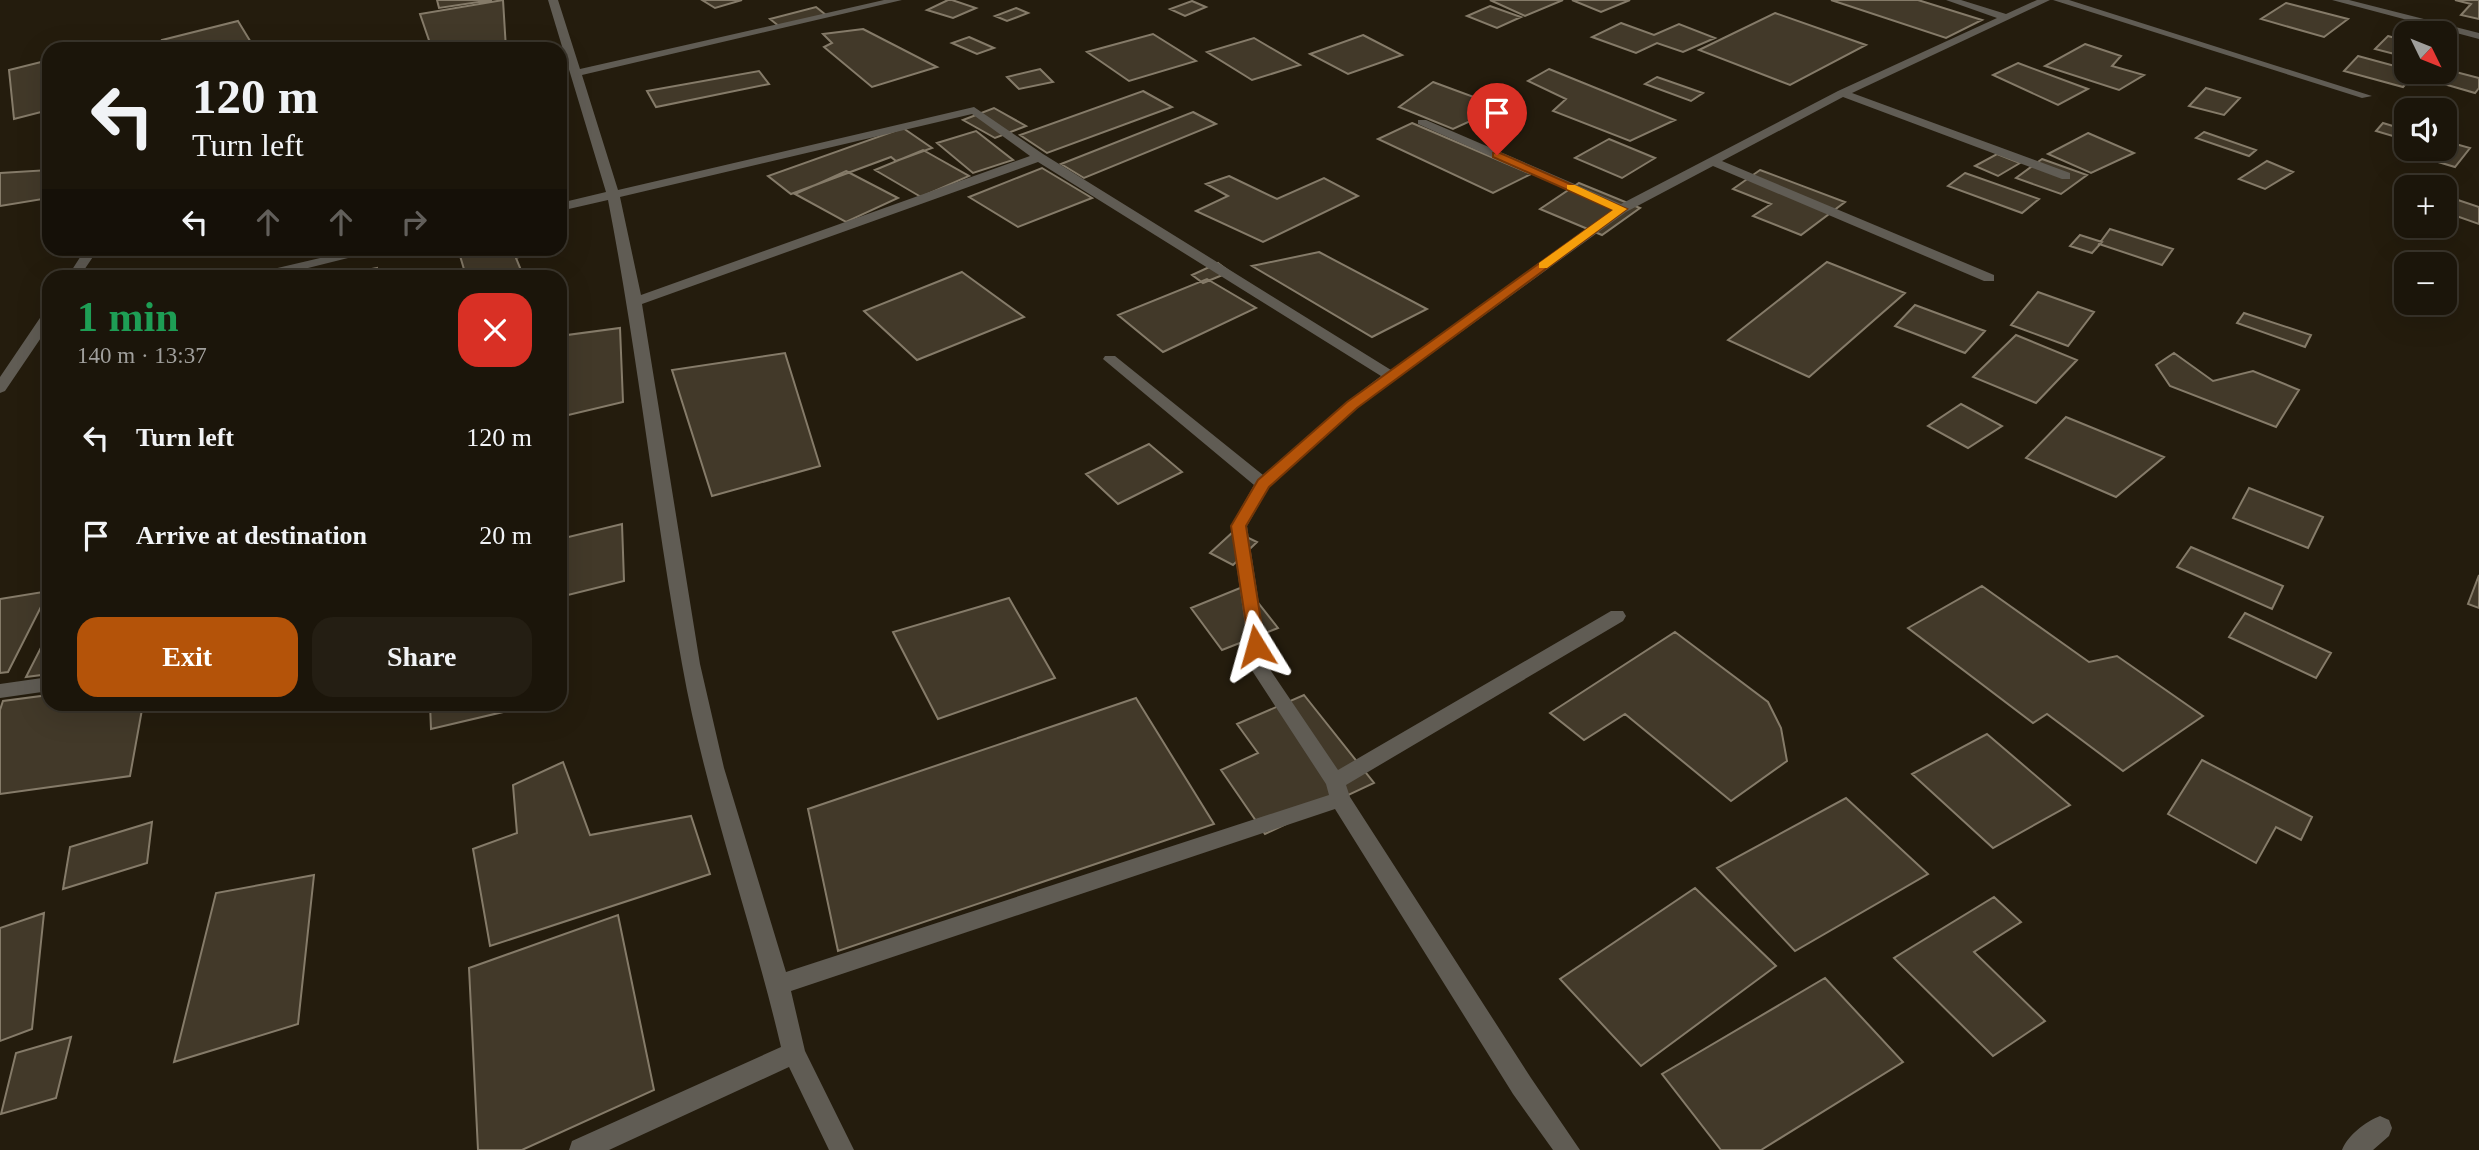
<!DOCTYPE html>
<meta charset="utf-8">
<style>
body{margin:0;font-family:"Times New Roman",serif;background:#241e13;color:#f1f3f6;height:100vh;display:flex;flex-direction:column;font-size:26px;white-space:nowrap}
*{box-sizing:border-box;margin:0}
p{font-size:23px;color:#a09f9c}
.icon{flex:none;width:38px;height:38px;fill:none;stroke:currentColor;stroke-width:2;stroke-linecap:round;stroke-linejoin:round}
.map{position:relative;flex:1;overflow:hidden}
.side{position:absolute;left:42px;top:270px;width:525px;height:441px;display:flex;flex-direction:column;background:#1b150a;border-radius:21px;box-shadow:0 7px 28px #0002,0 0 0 2px #39342b}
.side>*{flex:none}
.banner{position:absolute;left:42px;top:42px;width:525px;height:214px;border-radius:21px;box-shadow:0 7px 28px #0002,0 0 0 2px #39342b;background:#1b150a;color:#f1f3f6;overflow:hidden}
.needle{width:46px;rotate:133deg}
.controls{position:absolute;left:2394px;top:21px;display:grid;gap:14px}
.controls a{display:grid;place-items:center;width:63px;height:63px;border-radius:14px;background:#1b150a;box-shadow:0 7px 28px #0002,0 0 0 2px #39342b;font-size:35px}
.pin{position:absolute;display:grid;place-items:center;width:60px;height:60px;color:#fff;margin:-72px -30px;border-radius:50% 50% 50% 0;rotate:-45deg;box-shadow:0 0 7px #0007}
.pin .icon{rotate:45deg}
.me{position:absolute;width:77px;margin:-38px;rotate:352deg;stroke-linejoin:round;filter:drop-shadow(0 0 5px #0008)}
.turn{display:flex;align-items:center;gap:24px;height:147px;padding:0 35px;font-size:32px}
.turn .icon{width:91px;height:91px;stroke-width:2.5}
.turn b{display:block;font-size:49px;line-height:60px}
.lanes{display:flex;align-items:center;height:66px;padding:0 35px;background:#0003;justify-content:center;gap:35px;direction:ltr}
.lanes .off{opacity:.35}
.round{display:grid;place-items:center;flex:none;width:74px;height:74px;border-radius:21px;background:#241e13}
.summary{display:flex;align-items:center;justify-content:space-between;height:119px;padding:0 35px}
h1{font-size:42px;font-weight:700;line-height:52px;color:#1e9e55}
.cta{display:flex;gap:14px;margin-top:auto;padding:14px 35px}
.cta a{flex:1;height:80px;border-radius:21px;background:#b45309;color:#fff;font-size:28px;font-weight:700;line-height:80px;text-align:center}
.cta a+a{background:#241e13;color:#f1f3f6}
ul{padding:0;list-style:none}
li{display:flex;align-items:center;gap:21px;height:98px;padding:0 35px}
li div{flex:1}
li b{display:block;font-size:26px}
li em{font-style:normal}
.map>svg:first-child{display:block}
.building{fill:#423929;stroke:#857b69;stroke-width:2}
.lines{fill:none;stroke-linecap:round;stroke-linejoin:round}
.minor{fill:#605c54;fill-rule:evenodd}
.route{fill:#b45309;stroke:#753606;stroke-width:2}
.slow{fill:#f59e0b}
</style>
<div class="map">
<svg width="2479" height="1150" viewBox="0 0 2479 1150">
<rect width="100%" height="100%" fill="#241c0d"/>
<path class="building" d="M437 0H492L439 8Z
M503 0 506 49H432L420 14Z
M702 0H742L715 8Z
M948 0H952L976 8 953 18 927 10Z
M1490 0H1563L1525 16Z
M1572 0H1630L1601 12Z
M1831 0H1918L1982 20 1946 38Z
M2455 0H2479V19L2461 15 2471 4Z
M1192 1 1206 7 1185 16 1170 9Z
M2286 3 2348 19 2324 37 2261 19Z
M1490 6 1521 17 1497 28 1467 16Z
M816 7 826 15 780 27 770 19Z
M1016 8 1028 13 1007 21 995 16Z
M1775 13 1866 45 1790 85 1699 50Z
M238 21 255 49H165L162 40Z
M1621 23 1654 35 1679 24 1715 38 1683 52 1657 43 1636 53 1592 37Z
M863 29 937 67 872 87 824 47 832 43 823 34Z
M1153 34 1196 61 1129 81 1087 52Z
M1363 35 1402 55 1348 74 1310 54Z
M2388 36 2406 41V57L2375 49Z
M969 37 994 48 977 54 952 43Z
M1254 38 1300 65 1252 80 1207 52Z
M2085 44 2121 56 2112 66 2144 75 2119 90 2045 66Z
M2358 56 2406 69V72H2416L2403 87 2344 71Z
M49 60V110L14 119 9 70Z
M2018 63 2088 89 2058 105 1993 75Z
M1040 69 1053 82 1019 89 1007 77Z
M1549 69 1675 120 1630 141 1553 111 1566 99 1528 81Z
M2448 70 2479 78V88L2475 93 2437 82Z
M759 71 769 84 656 107 647 91Z
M1657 77 1703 93 1691 101 1645 84Z
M1433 82 1501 107 1453 129 1399 107Z
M2206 88 2240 98 2224 115 2189 106Z
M1143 91 1172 107 1047 153 1020 135Z
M994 108 1026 126 995 138 963 120Z
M1193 112 1216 124 1084 178 1061 164Z
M1412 123 1531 174 1493 193 1378 139Z
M2383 123 2406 130V140L2376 131Z
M903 128 932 148 896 161 891 157 791 194 768 176Z
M976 131 1013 160 973 173 937 143Z
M2204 132 2256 150 2249 156 2196 138Z
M2088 133 2134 153 2091 173 2048 154Z
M1609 139 1655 158 1622 178 1575 158Z
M2445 141 2470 148 2455 167 2408 153 2412 149H2445Z
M923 150 969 176 921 197 875 170Z
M1997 154 2020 163 1998 176 1975 166Z
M2042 159 2087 175 2061 194 2016 178Z
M2267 161 2293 172 2265 189 2239 179Z
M1042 168 1092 198 1018 227 969 197Z
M49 170V198L0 206V173Z
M1760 170 1845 202 1801 235 1753 216 1771 204 1733 189Z
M846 171 898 198 846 222 795 194Z
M1965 173 2039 199 2022 213 1948 186Z
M1229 176 1277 199 1324 178 1358 196 1263 242 1196 211 1228 196 1206 184Z
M1579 183 1640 208 1602 235 1540 209Z
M2446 196 2479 207V224L2445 212Z
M2110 229 2173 249 2162 265 2099 244Z
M2080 235 2102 242 2092 253 2070 246Z
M543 248 516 258 523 275 518 276H466L458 249Z
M1319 252 1427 309 1372 337 1252 266Z
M2405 256 2427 264H2406V271L2395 267Z
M1827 262 1905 293 1809 377 1728 340Z
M1218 263 1230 272 1203 283 1192 275Z
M377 268V276H335Z
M962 272 1024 317 917 360 864 311Z
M1207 279 1256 308 1163 352 1118 315Z
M2038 292 2094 312 2068 346 2011 325Z
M1915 305 1985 331 1965 353 1895 326Z
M2244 313 2311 335 2305 347 2237 323Z
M620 328 623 402 560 417V336Z
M2016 335 2077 360 2036 403 1973 377Z
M785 353 820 466 712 496 672 370Z
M2174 353 2213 381 2253 371 2299 390 2276 427 2170 386 2156 365Z
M1961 404 2002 426 1968 448 1928 426Z
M2066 417 2164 457 2116 497 2026 458Z
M1149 444 1182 472 1118 504 1086 474Z
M2249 488 2323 517 2308 548 2233 518Z
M622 524 624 581 560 597V539Z
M1234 531 1257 542 1233 565 1210 553Z
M2191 547 2283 586 2272 609 2177 567Z
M2479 575V608L2468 604Z
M1245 586 1278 628 1222 650 1191 608Z
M1982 586 2089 662 2117 656 2203 716 2123 771 2047 714 2033 723 1908 628Z
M49 591 8 672 0 673V599Z
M1009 598 1055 678 938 719 893 632Z
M2245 613 2331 653 2316 678 2229 637Z
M49 632V674L26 677Z
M1675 632 1768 702 1781 728 1787 761 1731 801 1625 714 1584 740 1550 713Z
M49 695V704H143L130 776 0 794V710L3 701Z
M1304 695 1374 783 1265 834 1221 770 1258 753 1237 724Z
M1136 698 1214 824 838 951 808 809Z
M430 704H537L431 729Z
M1987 734 2070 805 1993 848 1912 774Z
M2202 760 2312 817 2301 840 2276 827 2256 863 2168 814Z
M563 762 590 835 691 816 710 874 490 946 473 849 517 833 513 785Z
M1846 798 1928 874 1795 951 1717 868Z
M152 822 147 863 63 889 70 847Z
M314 875 298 1024 174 1062 216 893Z
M1695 888 1776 966 1641 1066 1560 979Z
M1994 897 2021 922 1974 952 2045 1021 1993 1056 1894 958Z
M44 913 32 1029 0 1041V928Z
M618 915 654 1090 522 1150H478L469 968Z
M1825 978 1903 1062 1761 1150H1721L1662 1074Z
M71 1037 56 1098 1 1114 16 1053Z"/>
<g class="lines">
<path class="minor" d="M548 0H558L580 69 884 0H902L582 75 618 190 974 107 1043 154 1391 370 1612 210 1418 124V120H1426L1621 204 1838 91 1997 18 1946 0H1961L2006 14 2037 0H2050L1852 93 2070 173V179H2062L1843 97 1722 161 1994 275V281H1984L1713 166 1626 212 1357 408 1269 487 1247 526 1269 668 1338 770 1611 611H1623L1626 616 1623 621 1346 785 1350 797 1531 1078 1580 1150H1553L1513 1094 1335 809 791 991 805 1051 854 1150H829L789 1067 609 1150H569L572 1141 781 1047C751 919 705 794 682 664 654 510 638 354 608 200L560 211V203L606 192ZM972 114 1030 156 641 295 620 197ZM1038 162 1381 376 1347 402 1263 475 1115 356H1105L1103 359 1254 485 1231 526 1251 669 1326 784 1329 795 786 972 724 768 700 664 642 304Z
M2053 0H2069L2372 96 2362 98Z
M2332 0H2349L2479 33V39Z
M86 248H99L80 276H68Z
M363 248H388L276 276H254L256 273Z
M49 311V326L5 391 0 393V377L44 312Z
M49 677V691L0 698V684Z
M2380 1116 2389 1120 2392 1128 2389 1136 2373 1150H2342C2348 1135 2365 1122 2380 1116Z"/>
</g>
<path class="route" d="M1493 153H1500L1627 209 1357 408 1269 487 1246 526 1265 646 1262 650H1250L1231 526 1258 480 1347 402 1613 210 1493 157Z"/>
<path class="slow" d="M1567 185H1575L1627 209 1547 268H1539V263L1613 210 1567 189Z"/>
</svg>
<div class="controls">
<a><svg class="needle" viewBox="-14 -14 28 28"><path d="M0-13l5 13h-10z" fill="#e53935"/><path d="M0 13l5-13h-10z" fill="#a09f9c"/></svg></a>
<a><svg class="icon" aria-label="sound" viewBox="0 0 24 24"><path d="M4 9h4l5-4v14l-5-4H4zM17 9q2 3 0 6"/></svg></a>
<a>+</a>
<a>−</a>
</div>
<div class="pin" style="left:1497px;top:155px;background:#d93025"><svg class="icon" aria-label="arrive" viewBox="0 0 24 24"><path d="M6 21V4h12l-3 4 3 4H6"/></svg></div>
<svg class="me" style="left:1256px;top:646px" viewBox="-20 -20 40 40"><path d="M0-17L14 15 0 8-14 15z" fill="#b45309" stroke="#fff" stroke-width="4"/></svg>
<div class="banner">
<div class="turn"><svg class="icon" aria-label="left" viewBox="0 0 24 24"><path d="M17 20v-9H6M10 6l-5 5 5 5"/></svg><div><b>120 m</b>Turn left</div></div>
<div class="lanes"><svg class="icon" aria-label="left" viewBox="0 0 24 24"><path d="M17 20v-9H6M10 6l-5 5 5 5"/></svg><svg class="icon off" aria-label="ahead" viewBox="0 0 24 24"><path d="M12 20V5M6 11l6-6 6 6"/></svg><svg class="icon off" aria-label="ahead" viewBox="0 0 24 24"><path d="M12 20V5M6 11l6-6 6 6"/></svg><svg class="icon off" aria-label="right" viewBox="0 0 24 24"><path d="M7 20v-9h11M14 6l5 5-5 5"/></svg></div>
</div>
<section class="side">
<div class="summary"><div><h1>1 min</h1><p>140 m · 13:37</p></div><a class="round" style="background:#d93025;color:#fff"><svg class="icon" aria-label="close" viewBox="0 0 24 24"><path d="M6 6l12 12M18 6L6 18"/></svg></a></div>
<ul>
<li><svg class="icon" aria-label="left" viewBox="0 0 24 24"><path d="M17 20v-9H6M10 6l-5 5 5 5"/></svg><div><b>Turn left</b></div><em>120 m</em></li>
<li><svg class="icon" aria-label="arrive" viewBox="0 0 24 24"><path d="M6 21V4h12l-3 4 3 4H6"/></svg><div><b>Arrive at destination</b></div><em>20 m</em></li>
</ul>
<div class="cta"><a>Exit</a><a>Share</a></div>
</section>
</div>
